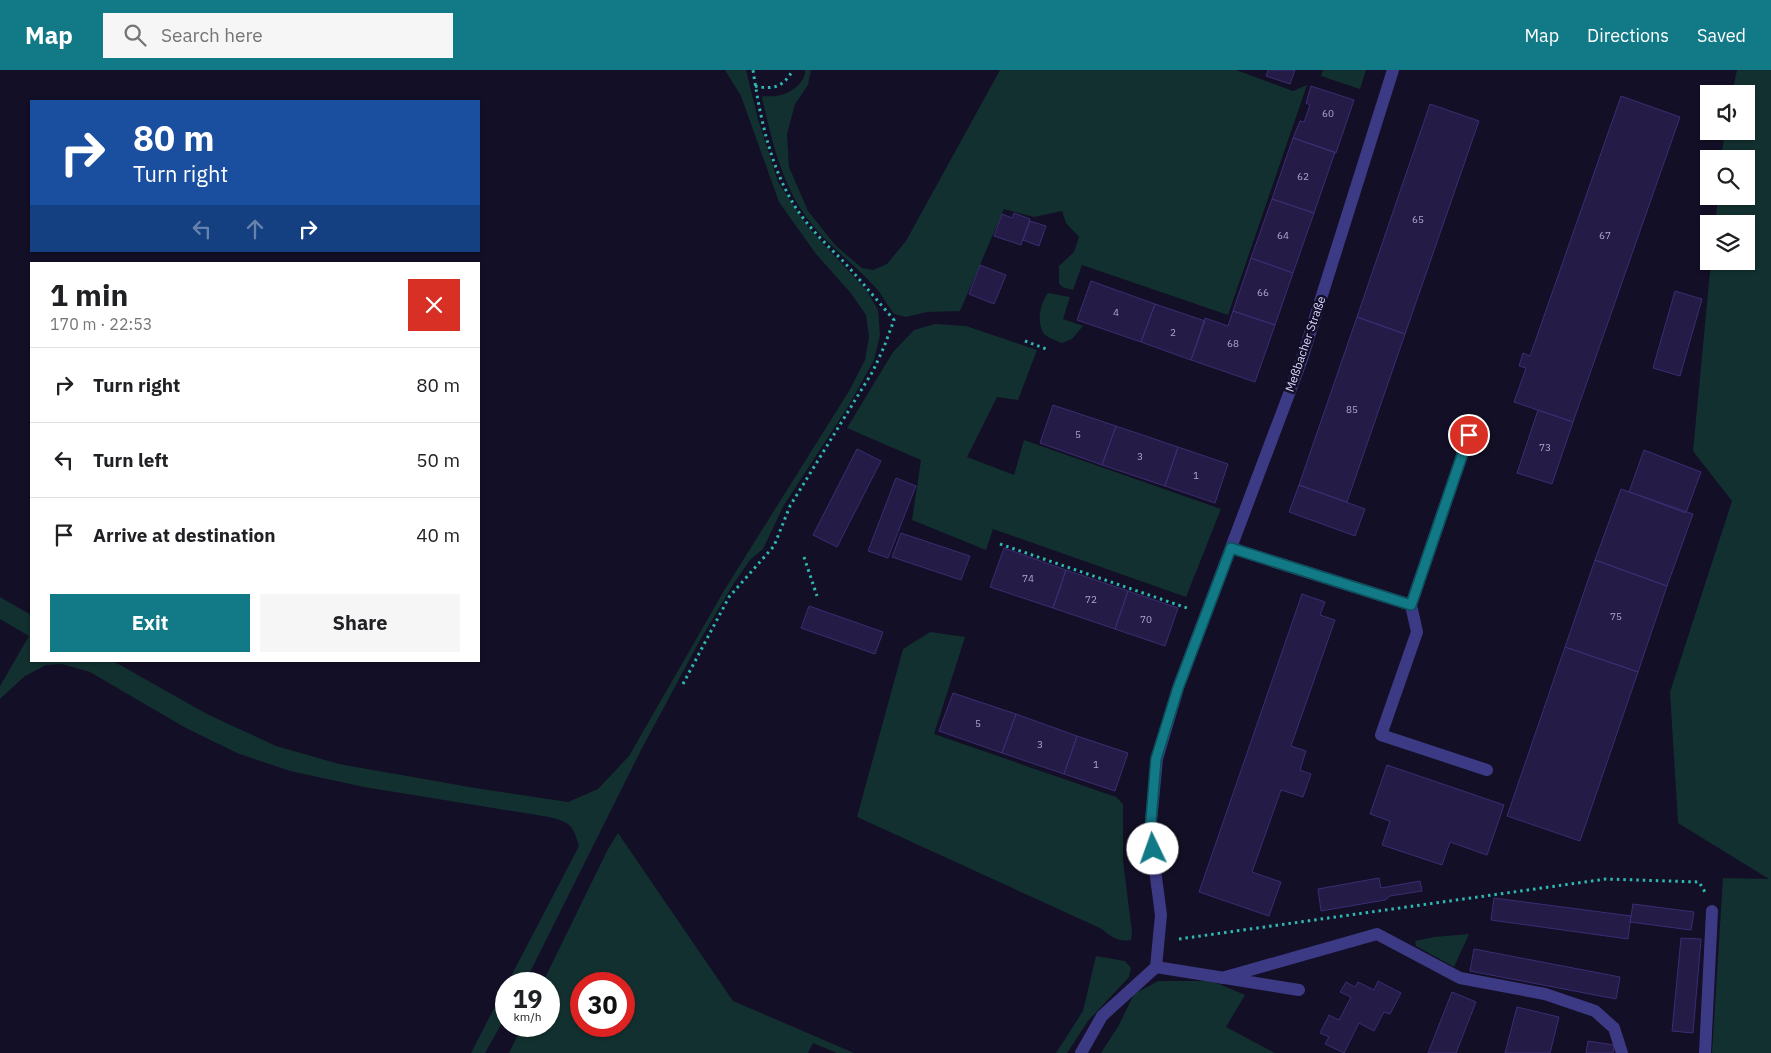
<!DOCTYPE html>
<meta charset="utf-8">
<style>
body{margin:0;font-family:"IBM Plex Sans",sans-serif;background:#f6f6f6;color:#202124;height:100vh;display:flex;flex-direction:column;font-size:19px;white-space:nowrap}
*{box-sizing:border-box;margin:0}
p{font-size:16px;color:#757577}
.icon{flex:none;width:28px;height:28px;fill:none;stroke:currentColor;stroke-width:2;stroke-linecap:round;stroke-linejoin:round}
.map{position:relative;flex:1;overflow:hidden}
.side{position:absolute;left:30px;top:192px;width:450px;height:400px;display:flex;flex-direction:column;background:#fff;border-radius:0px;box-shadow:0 1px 4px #0004}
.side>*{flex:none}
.banner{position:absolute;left:30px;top:30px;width:450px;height:152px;border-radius:0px;box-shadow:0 1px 4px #0004;background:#1a4fa0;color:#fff;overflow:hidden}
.controls{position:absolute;left:1700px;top:15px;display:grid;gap:10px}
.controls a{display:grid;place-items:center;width:55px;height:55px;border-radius:0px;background:#fff;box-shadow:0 1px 4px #0004;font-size:25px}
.speed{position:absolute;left:495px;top:902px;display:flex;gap:10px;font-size:25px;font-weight:700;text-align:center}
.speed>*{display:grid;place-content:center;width:65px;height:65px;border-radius:50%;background:#fff;box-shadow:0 1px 4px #0004;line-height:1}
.speed small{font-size:12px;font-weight:400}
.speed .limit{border:8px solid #d22;background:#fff;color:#111}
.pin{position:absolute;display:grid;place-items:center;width:42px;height:42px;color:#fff;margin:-21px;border:2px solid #fff;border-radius:50%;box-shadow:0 1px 5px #0007}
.me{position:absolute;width:55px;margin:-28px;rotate:357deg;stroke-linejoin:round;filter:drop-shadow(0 0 4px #0008)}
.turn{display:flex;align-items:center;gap:18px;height:105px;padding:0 20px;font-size:22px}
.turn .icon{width:65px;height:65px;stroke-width:2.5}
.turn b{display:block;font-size:35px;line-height:42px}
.lanes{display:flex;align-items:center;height:48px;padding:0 20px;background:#0003;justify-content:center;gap:25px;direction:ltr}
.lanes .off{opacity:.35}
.round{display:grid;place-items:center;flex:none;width:52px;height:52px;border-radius:0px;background:#f6f6f6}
.summary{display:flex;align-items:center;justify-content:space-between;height:85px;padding:0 20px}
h1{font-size:30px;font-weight:800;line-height:38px}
.primary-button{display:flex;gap:10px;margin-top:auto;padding:10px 20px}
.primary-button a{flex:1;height:58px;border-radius:0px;background:#127987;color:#fff;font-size:20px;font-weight:800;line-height:58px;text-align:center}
.primary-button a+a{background:#f6f6f6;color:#202124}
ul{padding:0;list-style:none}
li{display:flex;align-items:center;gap:15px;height:75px;padding:0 20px;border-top:1px solid #e0e0e0}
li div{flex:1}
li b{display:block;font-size:19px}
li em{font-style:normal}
header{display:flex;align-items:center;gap:30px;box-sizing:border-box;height:70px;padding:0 25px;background:#127987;color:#fff}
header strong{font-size:24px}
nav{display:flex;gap:28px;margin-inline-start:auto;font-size:18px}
.search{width:350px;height:45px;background:#f6f6f6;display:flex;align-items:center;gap:12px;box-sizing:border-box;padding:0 18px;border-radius:0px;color:#757577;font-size:19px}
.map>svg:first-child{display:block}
.green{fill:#12302f;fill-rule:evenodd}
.building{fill:#241b47;stroke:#3b2d73}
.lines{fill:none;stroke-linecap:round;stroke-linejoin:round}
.path{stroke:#2fb8b0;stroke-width:3;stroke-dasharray:2.5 4;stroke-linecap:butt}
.service{stroke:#3d3a85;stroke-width:12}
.minor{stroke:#3d3a85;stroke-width:12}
.route-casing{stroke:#0c4f58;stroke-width:12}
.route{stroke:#127987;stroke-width:9}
.labels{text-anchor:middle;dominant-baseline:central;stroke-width:5;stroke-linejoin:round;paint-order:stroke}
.number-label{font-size:10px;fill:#aca6d1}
.street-label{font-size:12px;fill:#d9d4ff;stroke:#130f26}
</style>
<header>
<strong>Map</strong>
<div class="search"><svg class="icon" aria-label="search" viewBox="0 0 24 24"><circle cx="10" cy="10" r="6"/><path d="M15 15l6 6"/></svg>Search here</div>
<nav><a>Map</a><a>Directions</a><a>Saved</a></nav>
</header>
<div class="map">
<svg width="1771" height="983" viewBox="0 0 1771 983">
<rect width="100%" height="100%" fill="#130f26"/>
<path class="green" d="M725 0H746L758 49 778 112 808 157 867 221 878 240 880 265 874 290 849 335 784 435 763 479 750 490 734 513 699 572 641 680 524 914H507L579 776C573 755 570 752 549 747L364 717 290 701 237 683 184 657 90 602 62 594 46 595 25 606 0 629V616L29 566 0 549V527L31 545V591H113L207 644 276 676 339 694 475 718 568 732 598 719 629 686 725 519 849 321 865 290 869 267 866 245 850 222 816 184 779 132 741 26Z
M805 0H811L808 15 795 34 787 64 789 97 808 141 836 176 862 198 873 200 887 194 906 171 1000 0H1236L1293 21 1307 15 1228 245 1082 195 1073 220 1062 217 1059 213V196L1074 182 1079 167 1066 153 1062 141 1034 147 1004 139 960 241 927 242 906 247 894 244C887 235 882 224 874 216 853 193 826 174 807 148 781 113 772 70 762 28L763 26C768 26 775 27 780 25 791 23 806 12 805 0Z
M1323 0H1366L1360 19 1321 6Z
M1737 0H1771V983H1712L1723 808 1769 809 1678 753 1670 622 1732 431 1693 381 1711 191H1746V154H1715L1718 126H1746V89H1721L1725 61H1746V24H1732Z
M1048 223 1070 227 1063 249 1083 256 1072 269 1062 273C1057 271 1048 268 1044 264 1036 253 1040 233 1048 223Z
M935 254 966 256 1037 280 1018 330 997 327 967 387 1014 405 1024 370 1221 439 1186 527 993 459 986 480 912 450 921 390 847 358 893 282 914 260Z
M930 562 965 567 934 664 1116 727 1123 734V791L1132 862 1131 870C1118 872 1111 867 1102 859L857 747 903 579Z
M618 763 733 931 854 983H837L813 973 808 983H509L522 956H549V914H542L607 781ZM581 914H624V956H581Z
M1469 864 1454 897 1416 876 1415 871 1434 867Z
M1096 886 1125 891 1131 898 1129 907 1088 951 1067 983H1056L1083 941Z
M1158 911H1212L1245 925 1226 957 1275 983H1101L1119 955 1134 924Z
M506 915V946L485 983H471Z"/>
<path class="building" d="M1268 0H1295L1290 14 1266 6Z
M1311 16 1354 30 1336 83 1293 68 1300 51 1304 52 1310 35 1306 33Z
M1621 26 1680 47 1573 352 1514 332 1526 298 1519 296 1523 283 1530 286Z
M1430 34 1479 51 1405 264 1357 247Z
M1293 68 1335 82 1314 143 1272 129Z
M1272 129 1314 143 1293 203 1251 188Z
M1014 143 1030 149 1021 175 994 166 1002 144 1012 148Z
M1030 151 1046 156 1039 176 1023 170Z
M1251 188 1293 203 1275 255 1233 241Z
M980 195 1006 205 994 234 969 224Z
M1091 211 1155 234 1141 272 1077 250Z
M1675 221 1702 229 1680 306 1653 298Z
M1155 234 1205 251 1191 290 1141 272Z
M1233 241 1275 255 1255 312 1191 290 1205 248 1228 256Z
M1357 247 1405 264 1347 432 1299 415Z
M1053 335 1116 356 1102 395 1040 373Z
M1538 340 1573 352 1552 414 1517 403Z
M1116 356 1178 377 1165 416 1102 395Z
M1178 377 1228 394 1215 433 1165 416Z
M857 379 881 391 837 477 813 465Z
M1644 380 1701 402 1686 443 1629 422Z
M896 408 916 416 888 488 868 481Z
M1299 415 1365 439 1355 466 1289 442Z
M1621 419 1693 444 1667 516 1595 490Z
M901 463 970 486 961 510 892 487Z
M1004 478 1066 500 1053 538 990 517Z
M1595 490 1667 516 1638 602 1565 577Z
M1066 500 1128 521 1115 559 1053 538Z
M1128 521 1178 538 1165 576 1115 559Z
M1302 524 1325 532 1320 545 1335 550 1291 676 1306 681 1300 700 1311 704 1303 727 1281 720 1252 802 1281 812 1269 846 1199 822Z
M809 536 883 562 875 584 801 558Z
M1565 577 1638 602 1580 771 1507 746Z
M953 623 1016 644 1002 683 939 661Z
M1016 644 1077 666 1064 704 1002 683Z
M1077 666 1128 683 1115 721 1064 704Z
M1387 695 1504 735 1487 785 1450 772 1442 795 1382 775 1390 751 1370 744Z
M1379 808 1381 818 1420 811 1422 821 1390 826 1385 830 1321 841 1318 819Z
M1494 828 1631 846 1628 869 1491 850Z
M1633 834 1694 842 1691 860 1630 852Z
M1681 868 1701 869 1693 963 1672 961Z
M1474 879 1620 907 1616 929 1470 901Z
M1378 911 1401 923 1390 944 1384 942 1374 961 1359 953 1344 983 1325 974 1329 967 1320 963 1329 945 1339 950 1351 927 1340 922 1346 912 1355 917 1358 912 1374 920Z
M1452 922 1476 932 1456 983H1428Z
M1517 937 1559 947 1550 983H1505Z
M1588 971 1614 975 1613 983H1586Z"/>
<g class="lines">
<path class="path" d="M755 16C774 20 783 17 793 0
M1025 271 1049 280
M1000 474 1187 538
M804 487 817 526
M683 614 729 527 774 476 790 436 873 301 884 277 894 250C877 230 861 211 844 192 827 175 809 158 796 138 770 97 760 47 753 0
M1179 869 1606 809 1699 812 1705 822"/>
<path class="service" d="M1231 478 1411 535 1469 365
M1411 535 1417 562 1381 665 1487 700
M1156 897 1299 920
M1222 908 1377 864 1460 908 1545 924 1595 941 1614 958 1622 983
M1705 983 1712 841"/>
<path class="minor" d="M1081 983 1102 946 1156 897 1161 845 1150 762 1157 689 1178 618 1301 292 1393 0"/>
</g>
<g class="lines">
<defs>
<path id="route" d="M1153 779 1150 762 1156 689 1178 618 1231 478 1411 535 1469 365"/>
</defs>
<use href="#route" class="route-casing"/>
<use href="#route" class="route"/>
</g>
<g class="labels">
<g class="number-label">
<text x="1328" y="43">60</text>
<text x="1303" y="106">62</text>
<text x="1418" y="149">65</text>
<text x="1283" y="165">64</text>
<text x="1605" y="165">67</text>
<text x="1263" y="222">66</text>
<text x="1116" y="242">4</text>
<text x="1173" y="262">2</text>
<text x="1233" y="273">68</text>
<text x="1352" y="339">85</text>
<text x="1078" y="364">5</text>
<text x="1545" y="377">73</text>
<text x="1140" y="386">3</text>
<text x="1196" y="405">1</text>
<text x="1028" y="508">74</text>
<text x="1091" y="529">72</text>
<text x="1616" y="546">75</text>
<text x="1146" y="549">70</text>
<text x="978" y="653">5</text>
<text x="1040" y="674">3</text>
<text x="1096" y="694">1</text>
</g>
<g class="street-label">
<text transform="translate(1305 274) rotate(-71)">Meßbacher Straße</text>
</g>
</g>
</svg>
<div class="controls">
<a><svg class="icon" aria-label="sound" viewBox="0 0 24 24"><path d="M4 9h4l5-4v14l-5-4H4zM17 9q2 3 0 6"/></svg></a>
<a><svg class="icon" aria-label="search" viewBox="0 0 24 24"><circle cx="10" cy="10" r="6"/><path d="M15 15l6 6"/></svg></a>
<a><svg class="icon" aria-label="layers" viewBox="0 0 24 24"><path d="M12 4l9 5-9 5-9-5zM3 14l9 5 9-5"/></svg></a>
</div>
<div class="speed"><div>19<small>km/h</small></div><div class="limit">30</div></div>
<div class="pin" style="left:1469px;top:365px;background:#d93025"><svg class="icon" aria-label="arrive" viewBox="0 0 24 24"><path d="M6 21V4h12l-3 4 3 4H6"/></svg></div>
<svg class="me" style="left:1153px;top:779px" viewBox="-20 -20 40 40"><circle r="19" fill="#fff"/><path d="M0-13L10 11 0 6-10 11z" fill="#127987"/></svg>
<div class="banner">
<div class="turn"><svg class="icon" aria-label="right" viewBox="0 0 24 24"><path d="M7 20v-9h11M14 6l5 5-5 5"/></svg><div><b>80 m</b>Turn right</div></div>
<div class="lanes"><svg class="icon off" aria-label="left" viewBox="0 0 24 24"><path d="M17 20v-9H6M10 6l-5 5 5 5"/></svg><svg class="icon off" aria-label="ahead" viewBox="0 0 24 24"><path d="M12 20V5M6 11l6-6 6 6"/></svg><svg class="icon" aria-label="right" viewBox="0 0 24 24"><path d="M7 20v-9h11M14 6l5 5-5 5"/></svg></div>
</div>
<section class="side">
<div class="summary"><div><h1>1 min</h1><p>170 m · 22:53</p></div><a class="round" style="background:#d93025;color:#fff"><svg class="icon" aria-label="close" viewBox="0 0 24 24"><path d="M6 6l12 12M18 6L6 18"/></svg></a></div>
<ul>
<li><svg class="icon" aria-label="right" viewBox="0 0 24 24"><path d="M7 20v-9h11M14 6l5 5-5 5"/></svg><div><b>Turn right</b></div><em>80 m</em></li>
<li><svg class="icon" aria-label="left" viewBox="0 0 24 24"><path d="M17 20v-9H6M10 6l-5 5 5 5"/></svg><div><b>Turn left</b></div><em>50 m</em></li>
<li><svg class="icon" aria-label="arrive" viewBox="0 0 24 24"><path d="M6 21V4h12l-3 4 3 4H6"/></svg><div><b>Arrive at destination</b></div><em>40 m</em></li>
</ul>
<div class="primary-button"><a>Exit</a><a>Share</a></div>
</section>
</div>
